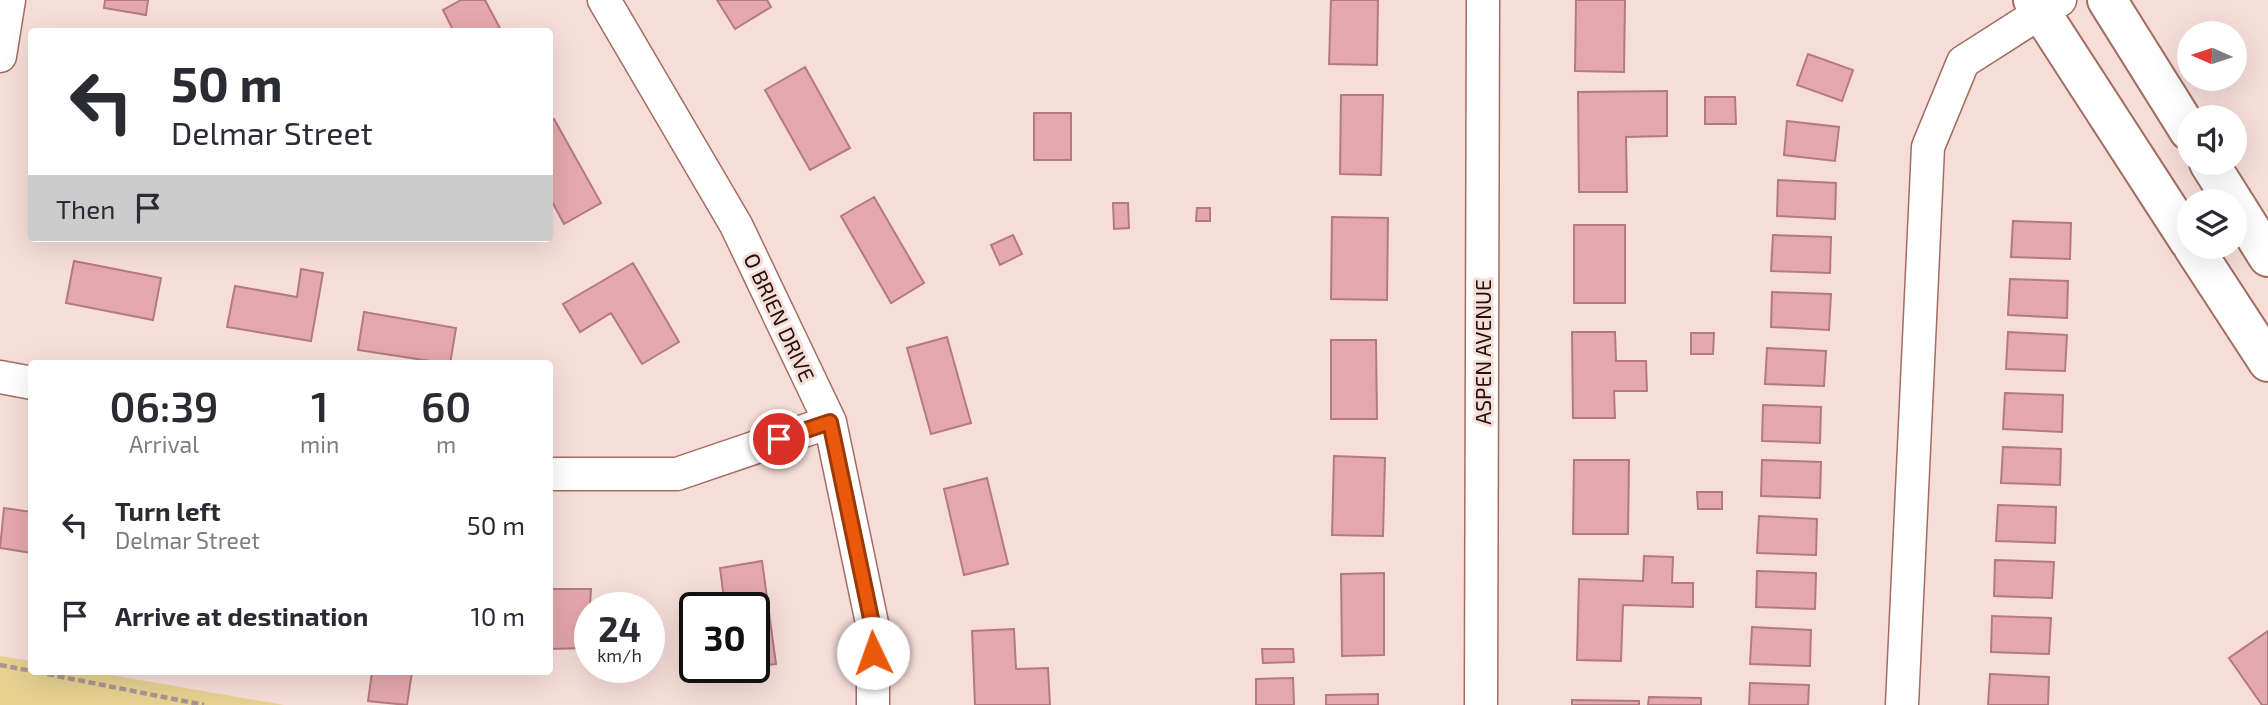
<!DOCTYPE html>
<style>
body{margin:0;font-family:"Exo 2",sans-serif;background:#f2f2f3;color:#2b2b33;height:100vh;display:flex;flex-direction:column;font-size:26px;white-space:nowrap}
*{box-sizing:border-box;margin:0}
p{font-size:23px;color:#7c7c81}
.icon{flex:none;width:38px;height:38px;fill:none;stroke:currentColor;stroke-width:2;stroke-linecap:round;stroke-linejoin:round}
.map{position:relative;flex:1;overflow:hidden}
.panel{position:absolute;left:28px;top:360px;width:525px;height:315px;display:flex;flex-direction:column;background:#fff;border-radius:7px;box-shadow:0 7px 28px #0002}
.panel>*{flex:none}
.banner{position:absolute;left:28px;top:28px;width:525px;height:214px;border-radius:7px;box-shadow:0 7px 28px #0002;background:#fff;color:#2b2b33;overflow:hidden}
.needle{width:46px;rotate:273deg}
.buttons{position:absolute;left:2177px;top:21px;display:grid;gap:14px}
.buttons a{display:grid;place-items:center;width:70px;height:70px;border-radius:50%;background:#fff;box-shadow:0 7px 28px #0002;font-size:35px}
.speed{position:absolute;left:574px;top:592px;display:flex;gap:14px;font-size:35px;font-weight:700;text-align:center}
.speed>*{display:grid;place-content:center;width:91px;height:91px;border-radius:50%;background:#fff;box-shadow:0 7px 28px #0002;line-height:1}
.speed small{font-size:18px;font-weight:400}
.speed .limit{border:4px solid #111;border-radius:10px;background:#fff;color:#111}
.pin{position:absolute;display:grid;place-items:center;width:60px;height:60px;color:#fff;margin:-30px;border:4px solid #fff;border-radius:50%;box-shadow:0 2px 7px #0007}
.me{position:absolute;width:77px;margin:-38px;rotate:357deg;stroke-linejoin:round;filter:drop-shadow(0 0 5px #0008)}
.turn{display:flex;align-items:center;gap:24px;height:147px;padding:0 28px;font-size:32px}
.turn .icon{width:91px;height:91px;stroke-width:2.5}
.turn b{display:block;font-size:49px;line-height:60px}
.then{display:flex;align-items:center;height:66px;padding:0 28px;background:#0003;gap:14px;font-size:26px}
.eta{display:flex;justify-content:space-evenly;align-items:center;height:119px;text-align:center}
.eta b{font-size:42px;font-weight:600;line-height:49px}
ul{padding:0;list-style:none}
li{display:flex;align-items:center;gap:21px;height:91px;padding:0 28px}
li div{flex:1}
li b{display:block;font-size:26px}
li em{font-style:normal}
.map>svg:first-child{display:block}
.green{fill:#e6d191}
.building{fill:#e4a7ad;stroke:#b37a80;stroke-width:2}
.lines{fill:none;stroke-linecap:round;stroke-linejoin:round}
.street-casing{stroke:#a36d61;stroke-width:35}
.highway-casing{stroke:#a36d61;stroke-width:42}
.path{stroke:#ac9590;stroke-width:4.5;stroke-dasharray:7 3.5;stroke-linecap:butt}
.street{stroke:#fff;stroke-width:32}
.highway{stroke:#fff;stroke-width:38}
.route-casing{stroke:#983908;stroke-width:18}
.route{stroke:#ea580c;stroke-width:12}
.labels{text-anchor:middle;dominant-baseline:central;stroke-width:6;stroke-linejoin:round;paint-order:stroke}
.street-label{font-size:21px;fill:#220e0a;stroke:#f6ddd8}
</style>
<div class="map">
<svg width="2268" height="705" viewBox="0 0 2268 705">
<rect width="100%" height="100%" fill="#f6ddd8"/>
<path class="green" d="M0 656 31 661 32 672H94L284 705H0Z"/>
<path class="building" d="M105 0H148L146 15 104 8Z
M461 0H485L502 32H454L443 10Z
M717 0H767L771 7 735 29Z
M1331 0H1378L1377 65 1329 64Z
M1576 0H1625L1624 72 1575 71Z
M1808 54 1853 70 1842 101 1797 85Z
M805 67 850 148 810 170 765 90Z
M1667 91V136L1626 137 1627 192H1579L1578 92Z
M1341 95H1383L1381 175 1340 174Z
M1705 97H1735L1736 124H1705Z
M1034 113H1071V160H1034Z
M554 119 601 203 564 224 550 198V122Z
M1787 121 1839 127 1835 161 1784 155Z
M1778 180 1836 183 1835 219 1777 216Z
M874 197 924 283 891 303 841 216Z
M1113 203H1128L1129 228 1114 229Z
M1197 208H1210V221H1196Z
M1332 217 1388 218 1387 300 1331 299Z
M2013 221 2071 223 2070 259 2011 257Z
M1574 225H1625V303H1574Z
M1013 235 1022 254 1000 265 991 245Z
M1773 235 1831 237 1830 273 1771 271Z
M74 261 161 278 153 320 66 303Z
M633 263 679 342 642 364 611 313 580 332 563 304Z
M301 269 323 273 311 341 227 327 235 286 297 297Z
M2010 279 2068 281 2067 318 2008 315Z
M1772 292 1831 294 1829 330 1771 327Z
M364 312 456 328 450 364 358 350Z
M1572 332H1615L1616 361H1646L1647 391H1614L1615 418H1573Z
M2008 332 2067 335 2065 371 2006 369Z
M1691 333H1714L1713 354H1691Z
M947 337 971 423 931 434 907 348Z
M1331 340H1376L1377 419H1331Z
M1767 348 1826 351 1824 386 1765 384Z
M2005 393 2063 395 2062 432 2003 429Z
M1763 405 1821 407 1820 443 1762 441Z
M2003 447 2061 449 2060 485 2001 483Z
M1334 456 1385 458 1383 536 1332 535Z
M1574 460H1629L1628 534H1573Z
M1762 460 1821 462 1820 498 1761 496Z
M987 478 1008 564 964 575 944 489Z
M1697 492H1722V509H1698Z
M1998 505 2056 507 2055 543 1996 541Z
M4 508 32 512V553L0 548Z
M1759 516 1817 519 1816 555 1757 553Z
M1644 556 1673 557 1672 583H1693V607L1623 605 1621 661 1577 660 1579 579 1643 581Z
M1995 560 2054 562 2052 598 1994 596Z
M762 561 776 664 734 670V667H754V607H725L720 568Z
M1757 571 1816 573 1815 609 1756 607Z
M1384 573V655L1342 656 1341 574Z
M550 589H591L590 606 624 607H590V648L550 649Z
M1992 616 2051 618 2049 654 1991 652Z
M1752 627 1811 630 1810 666 1750 664Z
M1014 629 1016 669 1048 668 1050 705H975L972 631Z
M2268 631V705H2262L2229 658Z
M1262 649H1293L1294 662 1263 663Z
M372 672H412L407 705 368 701Z
M1990 674 2049 677 2048 705H1988Z
M1293 678 1294 705H1256V679Z
M1750 683 1809 685 1808 705H1749Z
M1378 694V705H1326V695Z
M1649 697 1701 698V705H1648Z
M1572 700 1639 701V705H1572Z"/>
<g class="lines">
<defs>
<path id="street" d="M604 0 736 225 830 422 873 628V705
M0 56 9 0
M0 377 32 383
M550 474H677L830 422
M1481 705 1483 0
M1902 705 1928 147 1963 62 2060 0"/>
<path id="highway" d="M2033 0 2189 241
M2107 0 2189 131
M2209 163 2233 201
M2235 204 2268 257
M2193 247 2268 362"/>
</defs>
<use href="#street" class="street-casing"/>
<use href="#highway" class="highway-casing"/>
<path class="path" d="M0 665 32 671
M37 672 204 705"/>
<use href="#street" class="street"/>
<use href="#highway" class="highway"/>
</g>
<g class="lines">
<defs>
<path id="route" d="M779 439 830 422 873 628V653"/>
</defs>
<use href="#route" class="route-casing"/>
<use href="#route" class="route"/>
</g>
<g class="labels">
<g class="street-label">
<text transform="translate(780 317) rotate(65)">O BRIEN DRIVE</text>
<text transform="translate(1482 352) rotate(-90)">ASPEN AVENUE</text>
</g>
</g>
</svg>
<div class="buttons">
<a><svg class="needle" viewBox="-14 -14 28 28"><path d="M0-13l5 13h-10z" fill="#e53935"/><path d="M0 13l5-13h-10z" fill="#7c7c81"/></svg></a>
<a><svg class="icon" aria-label="sound" viewBox="0 0 24 24"><path d="M4 9h4l5-4v14l-5-4H4zM17 9q2 3 0 6"/></svg></a>
<a><svg class="icon" aria-label="layers" viewBox="0 0 24 24"><path d="M12 4l9 5-9 5-9-5zM3 14l9 5 9-5"/></svg></a>
</div>
<div class="speed"><div>24<small>km/h</small></div><div class="limit">30</div></div>
<div class="pin" style="left:779px;top:439px;background:#d93025"><svg class="icon" aria-label="arrive" viewBox="0 0 24 24"><path d="M6 21V4h12l-3 4 3 4H6"/></svg></div>
<svg class="me" style="left:873px;top:653px" viewBox="-20 -20 40 40"><circle r="19" fill="#fff"/><path d="M0-13L10 11 0 6-10 11z" fill="#ea580c"/></svg>
<div class="banner">
<div class="turn"><svg class="icon" aria-label="left" viewBox="0 0 24 24"><path d="M17 20v-9H6M10 6l-5 5 5 5"/></svg><div><b>50 m</b>Delmar Street</div></div>
<div class="then">Then<svg class="icon" aria-label="arrive" viewBox="0 0 24 24"><path d="M6 21V4h12l-3 4 3 4H6"/></svg></div>
</div>
<section class="panel">
<div class="eta">
<div><b>06:39</b><p>Arrival</p></div>
<div><b>1</b><p>min</p></div>
<div><b>60</b><p>m</p></div>
</div>
<ul>
<li><svg class="icon" aria-label="left" viewBox="0 0 24 24"><path d="M17 20v-9H6M10 6l-5 5 5 5"/></svg><div><b>Turn left</b><p>Delmar Street</p></div><em>50 m</em></li>
<li><svg class="icon" aria-label="arrive" viewBox="0 0 24 24"><path d="M6 21V4h12l-3 4 3 4H6"/></svg><div><b>Arrive at destination</b></div><em>10 m</em></li>
</ul>
</section>
</div>
